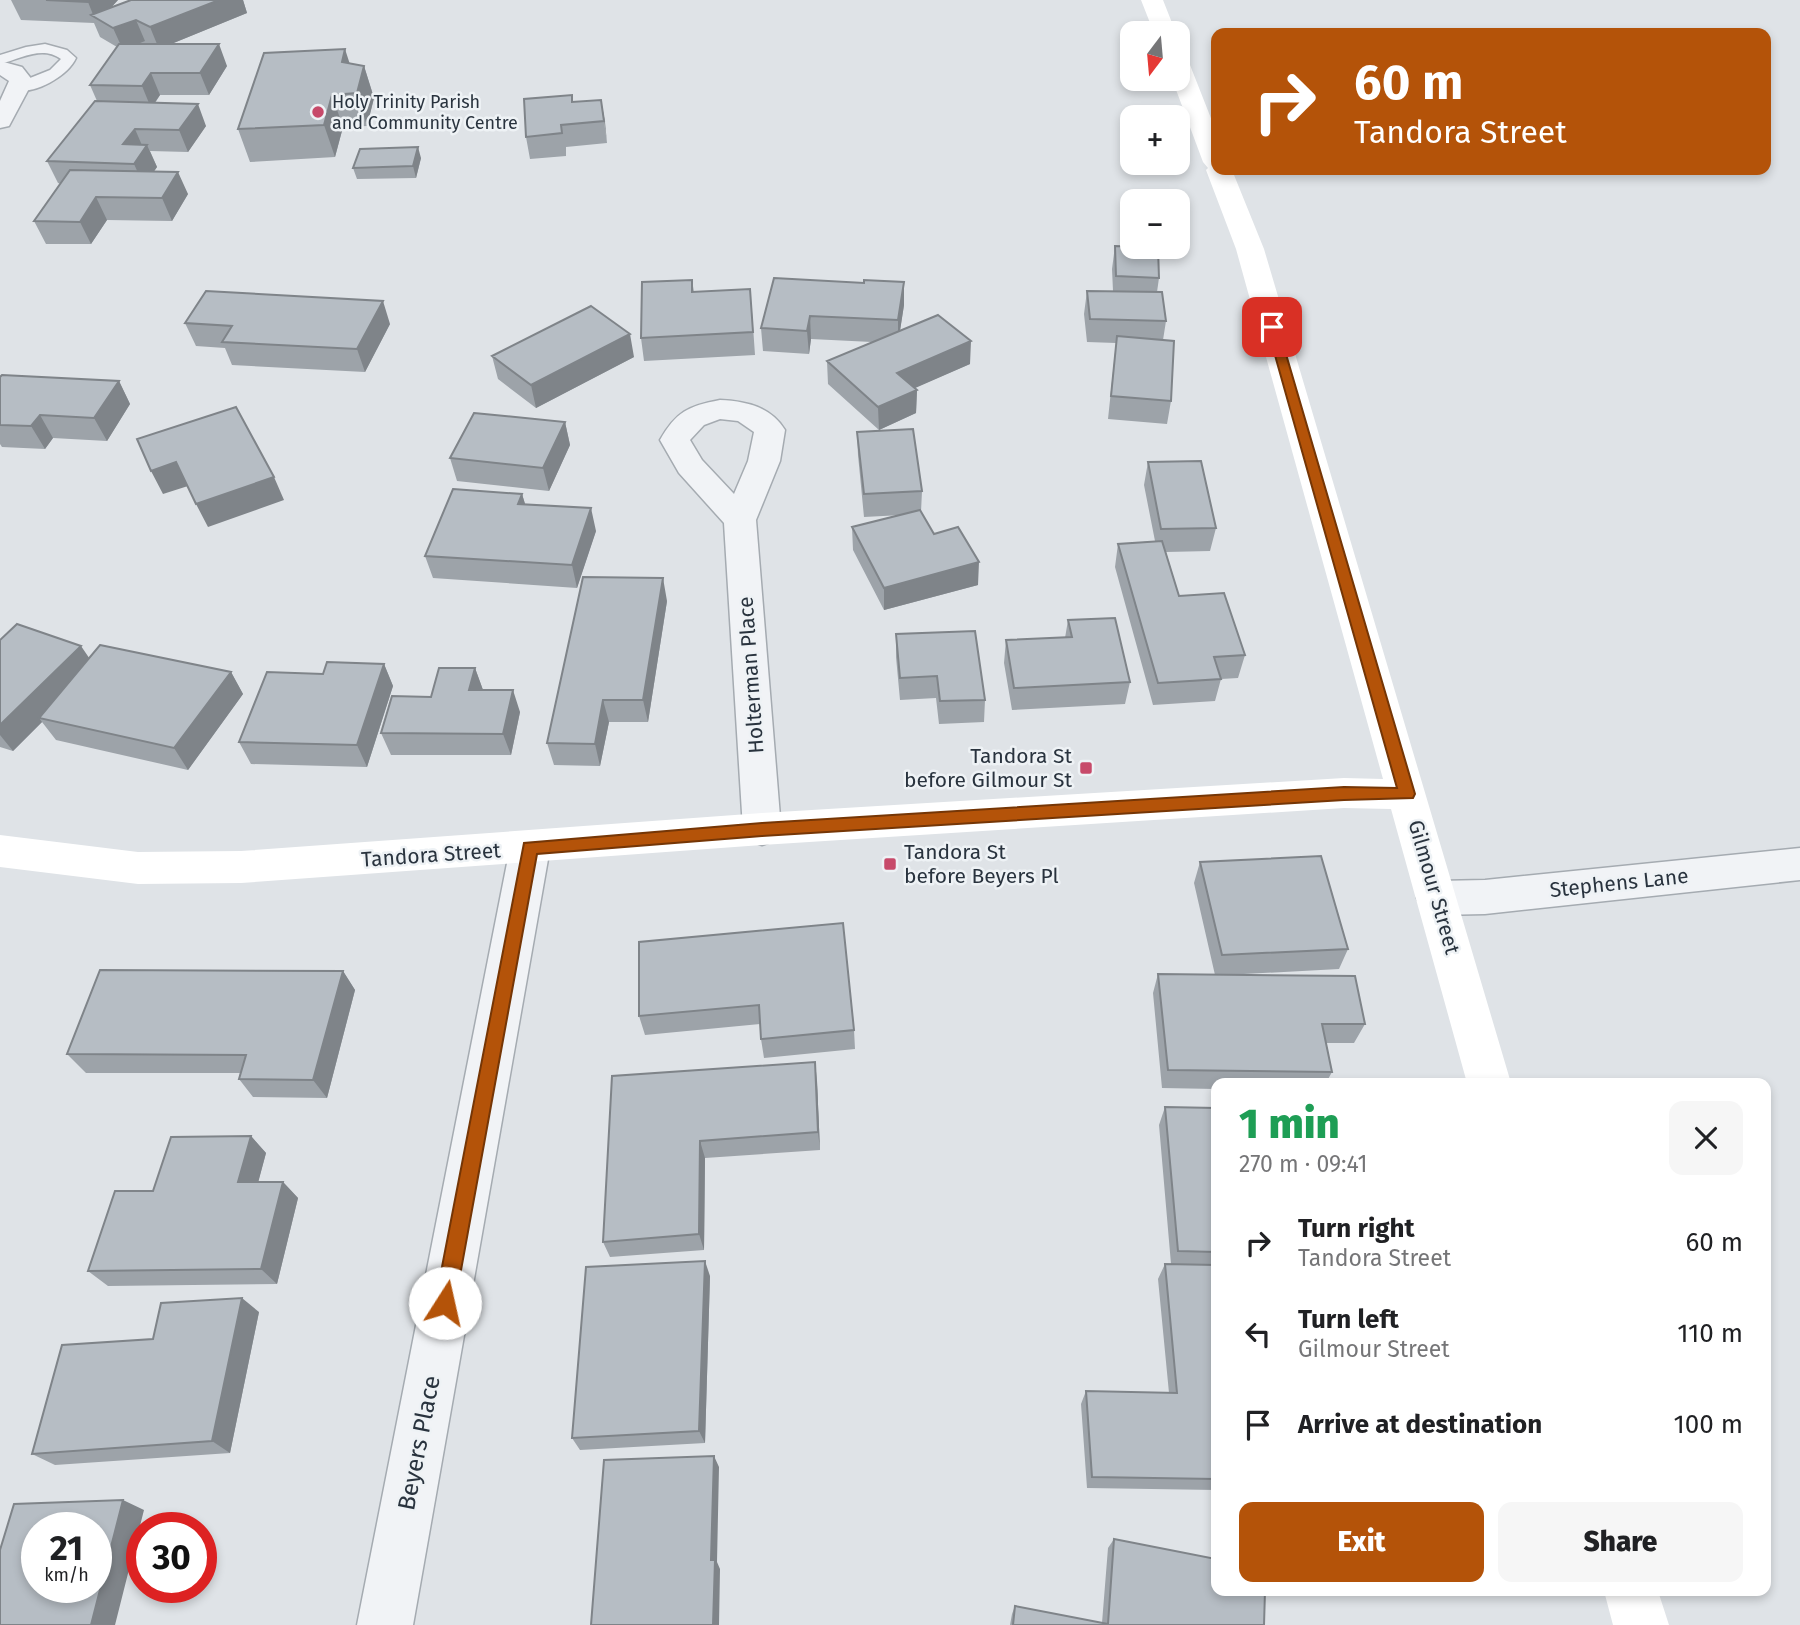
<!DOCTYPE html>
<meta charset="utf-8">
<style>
body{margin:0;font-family:"Fira Sans",sans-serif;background:#f6f6f6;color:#202124;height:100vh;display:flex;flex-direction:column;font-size:26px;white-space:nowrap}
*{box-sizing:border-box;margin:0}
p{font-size:23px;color:#757577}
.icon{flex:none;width:38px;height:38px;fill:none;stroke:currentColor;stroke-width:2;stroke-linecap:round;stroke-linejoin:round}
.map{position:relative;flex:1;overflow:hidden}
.details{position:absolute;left:1211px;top:1078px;width:560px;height:518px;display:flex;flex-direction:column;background:#fff;border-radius:14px;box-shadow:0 4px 10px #0003}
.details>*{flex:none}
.guide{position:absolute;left:1211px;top:28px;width:560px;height:147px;border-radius:14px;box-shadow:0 4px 10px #0003;background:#b45309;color:#fff;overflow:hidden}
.needle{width:46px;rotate:196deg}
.buttons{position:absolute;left:1120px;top:21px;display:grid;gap:14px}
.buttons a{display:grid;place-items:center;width:70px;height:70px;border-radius:14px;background:#fff;box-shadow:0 4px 10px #0003;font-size:35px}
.speed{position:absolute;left:21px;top:1512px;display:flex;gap:14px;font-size:35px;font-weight:700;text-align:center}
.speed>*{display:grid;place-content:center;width:91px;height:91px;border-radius:50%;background:#fff;box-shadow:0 4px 10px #0003;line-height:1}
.speed small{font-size:18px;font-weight:400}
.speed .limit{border:10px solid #d22;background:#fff;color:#111}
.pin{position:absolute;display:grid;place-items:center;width:60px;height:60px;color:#fff;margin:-30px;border-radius:14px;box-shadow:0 4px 10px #0006}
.me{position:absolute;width:77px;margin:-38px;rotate:10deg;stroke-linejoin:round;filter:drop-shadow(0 0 5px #0008)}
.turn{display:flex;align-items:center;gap:24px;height:147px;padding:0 28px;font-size:32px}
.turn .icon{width:91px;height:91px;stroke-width:2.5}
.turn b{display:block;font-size:49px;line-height:60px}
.round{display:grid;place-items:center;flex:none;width:74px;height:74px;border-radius:14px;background:#f6f6f6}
.overview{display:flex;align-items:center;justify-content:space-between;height:119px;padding:0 28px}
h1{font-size:42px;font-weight:800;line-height:52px;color:#1e9e55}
.cta{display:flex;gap:14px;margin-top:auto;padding:14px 28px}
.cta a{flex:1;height:80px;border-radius:14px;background:#b45309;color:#fff;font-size:28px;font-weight:800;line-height:80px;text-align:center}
.cta a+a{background:#f6f6f6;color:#202124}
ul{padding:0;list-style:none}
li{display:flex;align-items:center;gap:21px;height:91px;padding:0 28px}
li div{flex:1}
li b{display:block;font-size:26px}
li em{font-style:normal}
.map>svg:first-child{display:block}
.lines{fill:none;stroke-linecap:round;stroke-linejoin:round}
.lane-casing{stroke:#a5abb1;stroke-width:3}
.street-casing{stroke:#a5abb1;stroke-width:3}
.lane{fill:#f1f3f6;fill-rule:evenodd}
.street{fill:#f1f3f6;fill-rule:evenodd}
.secondary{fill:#fff;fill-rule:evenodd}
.wall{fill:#9da3a9}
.shaded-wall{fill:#7f8489}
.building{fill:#b6bdc4;stroke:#7f8489;stroke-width:2;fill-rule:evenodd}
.route{fill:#b45309;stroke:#753606;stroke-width:2}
.poi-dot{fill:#c74a6a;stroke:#eef2f5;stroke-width:2.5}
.labels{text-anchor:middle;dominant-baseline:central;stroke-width:5;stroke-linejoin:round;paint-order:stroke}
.far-poi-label{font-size:18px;fill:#29333e;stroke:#eef2f5;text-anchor:start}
.street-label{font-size:21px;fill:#29333e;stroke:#eef2f5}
.poi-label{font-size:21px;fill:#29333e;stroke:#eef2f5;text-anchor:end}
.near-street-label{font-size:24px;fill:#29333e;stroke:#eef2f5}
</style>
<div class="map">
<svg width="1800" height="1625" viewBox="0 0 1800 1625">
<rect width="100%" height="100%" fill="#dfe3e7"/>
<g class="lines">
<defs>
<path id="lane" d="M45 44 67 50 76 58C68 76 34 95 15 90L12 87 15 84 50 70 61 59C42 45 20 59 0 64V55L26 47Z"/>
<path id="street" d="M0 61 22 67 33 81 9 126 0 128V101L9 81 0 75Z
M720 400C746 401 771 407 785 430L780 461 756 520 781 829 776 840 762 845 748 840 743 829 724 523 679 473 660 440C676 412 688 406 720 400ZM720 419 738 421 754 432 748 461 734 494 702 460 690 440 704 425Z
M530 832 544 837 550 848 413 1625H357L510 848 516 837Z
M1800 848V880L1485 914 1437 915 1423 910 1417 898 1423 886 1437 881 1485 880Z"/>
</defs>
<use href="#lane" class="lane-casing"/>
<use href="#street" class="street-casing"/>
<use href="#lane" class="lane"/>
<use href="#street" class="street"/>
<path class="secondary" d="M1141 0H1163L1176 33H1154Z
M1178 58 1186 60 1190 65 1216 131V170H1232L1264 249 1511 1083H1467L1391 809 1344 808 762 845 241 883 138 884 0 867V835L138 852 241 851 762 813 1344 778 1383 779 1236 249 1206 170 1208 168 1203 162 1172 79H1178Z
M1604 1591H1658L1669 1625H1613Z"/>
</g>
<path class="wall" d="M11 0H118L111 7 131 0H243L247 13 171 44 227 66 209 95H160L155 103 206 126 188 152 150 151 157 167 154 171 188 194 172 221 107 220 91 244H46L34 221 61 184 58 183 47 161 97 101 90 85 117 47 100 37 94 23 21 20Z
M350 64 364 66 374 98 367 126 343 127 335 157 250 162 238 129Z
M572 95 573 102 601 100 607 143 566 147V156L530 159 526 137Z
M421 158 416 178 357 179 353 168Z
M1115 246 1159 278 1157 292 1166 321 1163 340 1171 401 1167 424 1108 419 1116 343 1087 342 1084 314 1087 291H1113L1112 269Z
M692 280 694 292 752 312 755 355 644 361 641 338Z
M904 282V305L900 330 970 364 914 388 917 390 916 413 879 430 828 384 827 361 872 342 811 339 809 354 763 351 761 328Z
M185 323 390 324 365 372 232 365 225 348 196 346Z
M492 356 634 357 536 408 498 379Z
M0 377 119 381 130 404 107 441 53 438 45 449 2 447 0 444Z
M565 422 570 445 549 491 457 481 450 458Z
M857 432 922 491 921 512 934 534 978 585 884 610 853 550 852 527 902 515 864 517 858 455Z
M1148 462 1216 528 1210 551 1166 552 1179 596 1245 655 1238 678 1221 679 1215 701 1153 705 1115 567 1118 544 1155 541 1144 485Z
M522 494 525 504 596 531 577 588 433 578 425 556Z
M667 601 648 722H609L600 766 554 765 547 743Z
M1068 620 1130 682 1125 704 1012 710 1004 663 1006 640 1065 638Z
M896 634 985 700 984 722 939 724 936 698 900 700 896 657Z
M0 640 89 658 231 672 243 694 188 770 56 740 42 722 13 751 0 747Z
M384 664 393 686 367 767 251 764 239 742 323 674Z
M475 668 483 690 520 712 511 755H391L381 733 431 697Z
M1200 862 1348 949 1339 969 1225 975 1365 1024 1354 1043H1326L1332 1072 1326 1083H1216V1089L1162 1088 1153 993 1158 974 1215 975 1194 883Z
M639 942 854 1030 855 1049 764 1058 761 1039 760 1024 645 1035 639 1016Z
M343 971 355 990 327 1098 253 1097 239 1079 240 1073H86L67 1054Z
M612 1076 817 1081 820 1150 705 1158 704 1250 610 1257 603 1242Z
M1165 1107 1216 1108V1490L1087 1488 1081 1404 1086 1391 1169 1393 1158 1279 1165 1264H1171L1159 1125Z
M251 1136 266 1153 258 1182H283L298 1198 277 1284 108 1286 88 1271 153 1191Z
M710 1276 705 1443 580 1450 572 1438Z
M259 1312 230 1453 55 1465 32 1454 153 1339Z
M1114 1539 1264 1625H1010L1012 1614 1015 1606 1102 1623 1108 1548Z"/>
<path class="shaded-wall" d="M89 0H118L100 20 94 17 88 2Z
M219 0H243L247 13 159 49 150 27Z
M136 20 145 41 123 50 113 28Z
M219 44 227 66 209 95 200 73Z
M345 49 355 80 351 94 342 62Z
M364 66 374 98 367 126 357 93Z
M151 73 160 95 151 108 142 86Z
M332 95 343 127 335 157 324 125Z
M601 100 605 122 607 143 604 121Z
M198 104 206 126 188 152 179 130Z
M135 129 144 150 147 145 157 167 144 186 134 164 123 144Z
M418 147 421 158 416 178 413 166Z
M178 172 188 194 172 221 162 198Z
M96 197 107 220 91 244 80 222Z
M904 282V305L898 344V320Z
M383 301 390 324 365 372 357 349Z
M810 316 811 339 809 354 807 331Z
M630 334 634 357 536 408 531 385Z
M971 341 970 364 897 396V373Z
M119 381 130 404 107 441 94 418Z
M917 390 916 413 879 430 878 407Z
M40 415 53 438 45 449 31 426Z
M565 422 570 445 549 491 543 468Z
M176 462 188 486 163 494 151 471Z
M274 477 284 500 208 527 196 504Z
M522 494 529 517 518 504Z
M591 508 596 531 577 588 572 565Z
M979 562 978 585 884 610V588Z
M663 578 667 601 648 722 643 700Z
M81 646 96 668 39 718 42 722 13 751 0 735V725Z
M384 664 393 686 367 767 357 745Z
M475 668 483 690H469Z
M231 672 243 694 188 770 174 748Z
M513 690 520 712 511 755 503 734Z
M603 700 609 722 600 766 595 744Z
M343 971 355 990 327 1098 313 1080Z
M815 1062 817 1081 820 1150 818 1132Z
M251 1136 266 1153 254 1198 238 1182Z
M700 1141 705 1158 704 1250 699 1234Z
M283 1182 298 1198 277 1284 261 1269Z
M705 1261 710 1276 705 1443 699 1431Z
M242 1298 259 1312 230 1453 212 1441Z
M714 1456 719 1467 717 1562 720 1569 719 1625H713L711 1560Z
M123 1500 144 1510 115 1625H91Z"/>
<path class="building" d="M46 0H89L88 2Z
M131 0H219L150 27 136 20 113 28 91 15Z
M119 44H219L200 73H151L142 86 90 85Z
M345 49 342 62 364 66 357 93 332 95 324 125 238 129 264 53Z
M572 95V102L601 100 604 121 561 125 562 133 526 137 524 99Z
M95 101 198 104 179 130 135 129 123 144 147 145 134 164 47 161Z
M418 147 413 166 353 168 360 149Z
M70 170 178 172 162 198 96 197 80 222 34 221Z
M1115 246 1158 248 1159 278 1116 276Z
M774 278 864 283V280L904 282 898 320 810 316 807 331 761 328Z
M692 280V292L750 289 753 332 641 338 642 282Z
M206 291 383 301 357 349 222 342 232 326 185 323Z
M1087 291 1162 292 1166 321 1090 319Z
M591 306 630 334 531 385 492 356Z
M938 315 971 341 897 373 917 390 878 407 827 361Z
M1117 336 1174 341 1171 401 1111 396Z
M2 375 119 381 94 418 40 415 31 426 0 425V377Z
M236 407 274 477 196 504 176 462 151 471 137 439Z
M474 413 565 422 543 468 450 458Z
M913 429 922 491 864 494 857 432Z
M1201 461 1216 528 1161 529 1148 462Z
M453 489 522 494 518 504 591 508 572 565 425 556Z
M920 510 934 534 958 527 979 562 884 588 852 527Z
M1162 541 1179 596 1224 593 1245 655 1214 657 1221 679 1158 683 1118 544Z
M583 577 663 578 643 700H603L595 744 547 743Z
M1115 618 1130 682 1014 688 1006 640 1072 637 1068 620Z
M17 624 81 646 0 725V640Z
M975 631 985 700 940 701 937 676 900 678 896 634Z
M100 645 231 672 174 748 39 718Z
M327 662 384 664 357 745 239 742 267 672 323 674Z
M439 668H475L469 690H513L503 734 381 733 392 696 431 697Z
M1321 856 1348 949 1222 955 1200 862Z
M843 923 854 1030 761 1039 759 1005 639 1016V942Z
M100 970 343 971 313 1080 239 1079 246 1055 67 1054Z
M1158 974 1355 976 1365 1024H1322L1332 1072 1168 1070Z
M815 1062 818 1132 700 1141 699 1234 603 1242 612 1076Z
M1165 1107 1216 1108V1252L1178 1251Z
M251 1136 238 1182H283L261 1269 88 1271 115 1191H153L171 1137Z
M705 1261 699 1431 572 1438 586 1267Z
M1165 1264 1216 1265V1479L1092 1477 1086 1391 1177 1393Z
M242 1298 212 1441 32 1454 62 1345 153 1339 161 1303Z
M714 1456 711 1560H715L713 1625H591L604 1460Z
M123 1500 91 1625H0V1550L14 1504ZM37 1528H96V1587H37Z
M1114 1539 1216 1559V1591H1265L1264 1625H1013L1015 1606 1108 1624Z"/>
<path class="route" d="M1272 323 1278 327 1415 794 1413 798 1344 800 762 836 537 854 455 1303 452 1310 445 1313 438 1310 435 1303 524 843 762 823 1344 787 1397 788 1267 327Z"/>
<g class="poi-dot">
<circle cx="318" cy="112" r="7"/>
<rect x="1079" y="761" width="14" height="14" rx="3.5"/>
<rect x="883" y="857" width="14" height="14" rx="3.5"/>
</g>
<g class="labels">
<g class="far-poi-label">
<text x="332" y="102">Holy Trinity Parish<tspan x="332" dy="21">and Community Centre</tspan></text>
</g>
<g class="street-label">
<text transform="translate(751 675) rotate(-94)">Holterman Place</text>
<text transform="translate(431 855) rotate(-4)">Tandora Street</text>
<text transform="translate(1619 883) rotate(-6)">Stephens Lane</text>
<text transform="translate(1434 887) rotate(74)">Gilmour Street</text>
</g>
<g class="poi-label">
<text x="1072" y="756">Tandora St<tspan x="1072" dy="24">before Gilmour St</tspan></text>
<text x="904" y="852" text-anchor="start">Tandora St<tspan x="904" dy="24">before Beyers Pl</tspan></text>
</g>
<g class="near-street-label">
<text transform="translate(419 1443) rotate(-79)">Beyers Place</text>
</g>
</g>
</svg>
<div class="buttons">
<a><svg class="needle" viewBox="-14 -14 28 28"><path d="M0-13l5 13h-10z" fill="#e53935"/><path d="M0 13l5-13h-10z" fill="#757577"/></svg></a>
<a>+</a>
<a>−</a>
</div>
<div class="speed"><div>21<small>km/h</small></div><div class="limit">30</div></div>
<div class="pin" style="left:1272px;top:327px;background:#d93025"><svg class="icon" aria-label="arrive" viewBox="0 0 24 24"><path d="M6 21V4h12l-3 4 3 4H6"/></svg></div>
<svg class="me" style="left:445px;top:1303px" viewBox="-20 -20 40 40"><circle r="19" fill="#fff"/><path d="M0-13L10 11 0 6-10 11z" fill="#b45309"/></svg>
<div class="guide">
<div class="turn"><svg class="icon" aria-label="right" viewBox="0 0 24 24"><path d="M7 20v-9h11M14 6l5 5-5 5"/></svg><div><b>60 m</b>Tandora Street</div></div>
</div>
<section class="details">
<div class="overview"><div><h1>1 min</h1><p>270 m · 09:41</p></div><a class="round"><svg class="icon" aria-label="close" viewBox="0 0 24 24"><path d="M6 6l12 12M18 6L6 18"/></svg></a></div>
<ul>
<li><svg class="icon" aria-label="right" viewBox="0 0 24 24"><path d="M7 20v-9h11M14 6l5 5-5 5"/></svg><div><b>Turn right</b><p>Tandora Street</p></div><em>60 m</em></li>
<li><svg class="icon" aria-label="left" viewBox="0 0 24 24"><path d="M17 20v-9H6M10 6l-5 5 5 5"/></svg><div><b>Turn left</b><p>Gilmour Street</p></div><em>110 m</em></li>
<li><svg class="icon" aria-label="arrive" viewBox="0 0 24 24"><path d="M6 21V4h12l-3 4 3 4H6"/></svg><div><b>Arrive at destination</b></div><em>100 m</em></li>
</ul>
<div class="cta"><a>Exit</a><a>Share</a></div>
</section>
</div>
